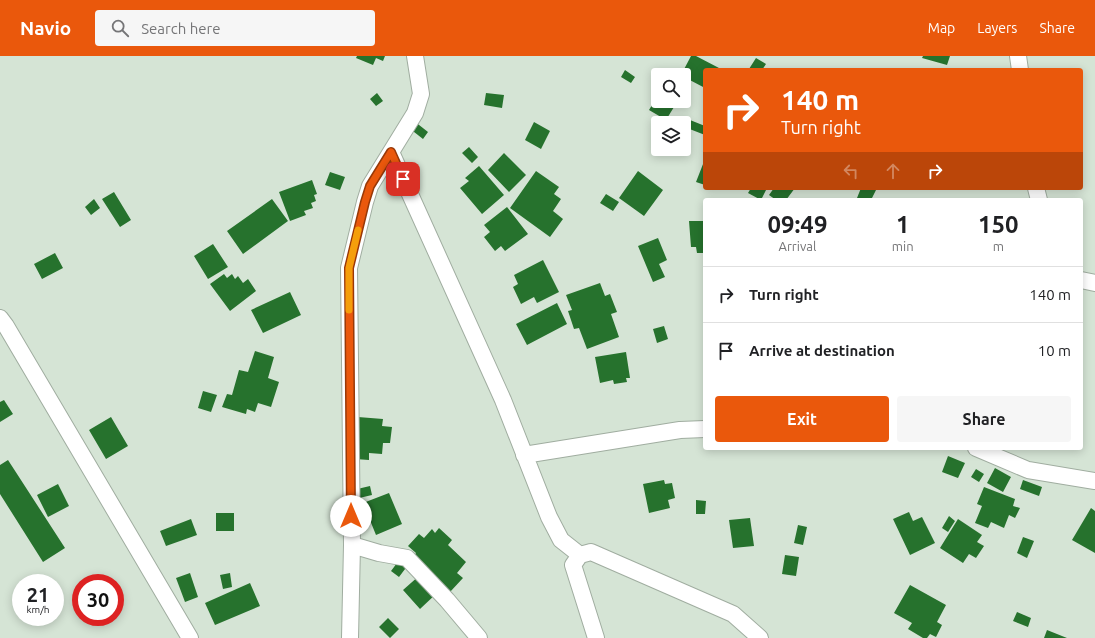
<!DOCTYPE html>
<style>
body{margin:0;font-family:Ubuntu,sans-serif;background:#f6f6f6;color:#202124;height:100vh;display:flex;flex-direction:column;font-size:15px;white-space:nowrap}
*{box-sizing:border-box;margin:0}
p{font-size:13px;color:#757577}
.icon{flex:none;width:22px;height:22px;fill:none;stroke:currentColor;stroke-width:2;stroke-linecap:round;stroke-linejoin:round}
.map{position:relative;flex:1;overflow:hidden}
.details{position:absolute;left:703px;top:142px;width:380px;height:252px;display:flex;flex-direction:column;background:#fff;border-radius:4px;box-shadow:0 2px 10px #0003}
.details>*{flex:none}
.hud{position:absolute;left:703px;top:12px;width:380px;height:122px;border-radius:4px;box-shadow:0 2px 10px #0003;background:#ea580c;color:#fff;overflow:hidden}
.buttons{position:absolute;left:651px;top:12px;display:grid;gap:8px}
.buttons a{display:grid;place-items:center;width:40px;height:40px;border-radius:4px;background:#fff;box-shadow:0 2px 10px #0003;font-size:20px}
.speed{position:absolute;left:12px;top:518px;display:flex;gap:8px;font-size:20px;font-weight:700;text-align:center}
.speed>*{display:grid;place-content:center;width:52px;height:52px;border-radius:50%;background:#fff;box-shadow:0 2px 10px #0003;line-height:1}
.speed small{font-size:10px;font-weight:400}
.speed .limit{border:6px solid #d22;background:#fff;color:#111}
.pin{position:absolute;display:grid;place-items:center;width:34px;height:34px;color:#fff;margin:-17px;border-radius:8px;box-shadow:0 2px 6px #0006}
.me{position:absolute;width:44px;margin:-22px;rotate:0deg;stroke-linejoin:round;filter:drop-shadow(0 0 3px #0008)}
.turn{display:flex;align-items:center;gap:14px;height:84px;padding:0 12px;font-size:18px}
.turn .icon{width:52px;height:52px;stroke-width:2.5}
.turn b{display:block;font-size:28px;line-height:34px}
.lanes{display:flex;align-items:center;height:38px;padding:0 12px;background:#0003;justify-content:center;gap:20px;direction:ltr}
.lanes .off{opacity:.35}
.eta{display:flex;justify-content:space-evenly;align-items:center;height:68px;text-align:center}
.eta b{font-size:24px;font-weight:700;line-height:28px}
.primary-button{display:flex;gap:8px;margin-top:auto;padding:8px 12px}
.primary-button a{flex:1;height:46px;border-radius:4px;background:#ea580c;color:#fff;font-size:16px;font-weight:700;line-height:46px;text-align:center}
.primary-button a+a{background:#f6f6f6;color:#202124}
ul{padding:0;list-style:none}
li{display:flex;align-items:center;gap:12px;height:56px;padding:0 12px;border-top:1px solid #e0e0e0}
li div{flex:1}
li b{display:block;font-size:15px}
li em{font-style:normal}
header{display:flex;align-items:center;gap:24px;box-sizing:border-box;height:56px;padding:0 20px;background:#ea580c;color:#fff}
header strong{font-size:19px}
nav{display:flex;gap:22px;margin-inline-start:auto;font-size:14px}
.search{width:280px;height:36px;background:#f6f6f6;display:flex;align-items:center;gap:10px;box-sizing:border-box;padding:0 14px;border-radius:4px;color:#757577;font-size:15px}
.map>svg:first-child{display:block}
.building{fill:#26722d}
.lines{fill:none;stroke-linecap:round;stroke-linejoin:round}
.minor-casing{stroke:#a0ada0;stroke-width:18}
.minor{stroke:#fff;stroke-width:16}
.route-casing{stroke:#983908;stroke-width:10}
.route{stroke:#ea580c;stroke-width:7}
.slow{stroke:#f59e0b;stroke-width:7}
</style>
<header>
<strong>Navio</strong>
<div class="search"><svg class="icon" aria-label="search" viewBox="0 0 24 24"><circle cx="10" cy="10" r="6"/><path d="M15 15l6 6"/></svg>Search here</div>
<nav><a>Map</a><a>Layers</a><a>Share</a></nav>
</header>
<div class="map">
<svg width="1095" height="582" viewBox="0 0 1095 582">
<rect width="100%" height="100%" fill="#d5e4d5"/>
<path class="building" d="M357 0H385L383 5 376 2 373 9 356 2Z
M691 0H696L719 12 717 14H705V32L684 21V19H681Z
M923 0H950L947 9 922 2Z
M756 2 766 8 762 14 749 13Z
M625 14 635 21 631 27 621 21Z
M377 37 383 45 376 50 370 43Z
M486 37 504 39 502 52 484 49Z
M657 41H658V45H664L674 51 666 64 649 54Z
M690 64 705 70V79L687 72Z
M414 65 428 76 423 83 409 72Z
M534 66 550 75 541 93 525 84Z
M469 91 478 101 472 107 462 97Z
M504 97 526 119 509 136 488 114Z
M705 103V129L696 126Z
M479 110 504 139 482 158 460 132 469 125 465 122Z
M536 115 559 131 554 138 561 143 553 155 563 163 550 181 510 152Z
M638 115 663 134 644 160 619 142Z
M330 116 345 121 340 134 325 129Z
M312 124 317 138 314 139 316 145 311 147 313 152 304 155 306 159 290 165 279 136Z
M751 132H767L761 144 748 137Z
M774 132H795L786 144H776L769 139Z
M861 132H871L876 134 871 144H862L857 142Z
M114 136 131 164 120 171 102 143Z
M606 138 619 146 613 155 600 147Z
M94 143 100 152 91 159 85 151Z
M272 143 288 165 243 198 227 175Z
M507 151 528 178 505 195 501 190 495 195 484 181 490 176 484 169Z
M689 165H705V197H697L696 191H691Z
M658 182 667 204 659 208 665 221 653 226 638 190Z
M213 188 228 211 208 223 194 200Z
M55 197 63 212 42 223 34 208Z
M543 204 559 236 537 247 534 241 521 248 513 231 518 228 514 219Z
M224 218 227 222 232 218 235 223 238 220 243 227 248 223 256 235 230 255 210 228Z
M600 227 605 240 610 238 617 256 611 258 619 281 587 293 579 272 574 273 568 255 572 254 566 239Z
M290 236 301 259 263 277 251 254Z
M557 247 567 268 527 289 516 268Z
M664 270 668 283 657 287 653 273Z
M255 295 274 301 268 322 279 326 271 351 258 347 255 356 247 353 246 358 222 351 227 338 232 339 239 314 248 316Z
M626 296 630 322H626L627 326 614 328 613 324 600 327 595 301Z
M203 335 217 339 211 356 198 352Z
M4 344 13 358 0 366V346Z
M111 361 128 390 106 403 89 374Z
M358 361 383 363 382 370 392 371 390 387H383L382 398 369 397V404L355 403Z
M948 400 965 407 958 422 942 416Z
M8 404 65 492 43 506 0 438V409Z
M995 412 1011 421 1003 436 987 427Z
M976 413 984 418 979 426 971 421Z
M664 424 665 428 672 427 675 442 668 444 670 452 649 457 643 428Z
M1023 424 1042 431 1039 440 1020 433Z
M58 428 69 450 48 461 37 439Z
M370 430 372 439 355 443 353 434Z
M984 431 1015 443 1013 450 1020 452 1015 462 1009 459 1004 472 991 466 988 472 975 467 982 450 977 448Z
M389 437 402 468 376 479 363 447Z
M696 444 706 445 705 458H696Z
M1091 452 1095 455V497L1072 484Z
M909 456 913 465 922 461 935 487 910 499 893 463Z
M216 457H234V475H216Z
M949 460 955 465 948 476 942 472Z
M750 462 754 490 733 492 729 464Z
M191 463 197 479 166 490 160 475Z
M958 463 982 479 977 486 984 490 976 502 969 498 963 507 940 492Z
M798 469 807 471 803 489 794 487Z
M439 472 452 484 448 489 466 506 457 517 463 522 450 536 413 501 416 497 408 490 419 478 424 482 432 473 435 477Z
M1023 481 1034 485 1027 502 1017 497Z
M785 499 799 501 796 520 782 518Z
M400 503 408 509 399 521 391 515Z
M190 517 198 541 185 546 176 522Z
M230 517 232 531 223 533 220 519Z
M420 519 437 537 420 553 403 534Z
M250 527 260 550 215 569 205 547Z
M910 529 946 549 937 566 942 569 936 581 930 578 927 582H923L908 573 912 567 894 557Z
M1017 556 1031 562 1028 571 1013 565Z
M388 562 399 573 390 582 379 571Z
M1047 574 1067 582H1044Z"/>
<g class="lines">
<defs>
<path id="minor" d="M1018 0 1020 14
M391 96 503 344 549 461 561 484 580 499
M1036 132 1039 144
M1081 224 1095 227
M0 262 6 270 190 582
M976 392 1028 414 1095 425
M524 399 680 374 705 373
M352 489 379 497 407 502 447 544 479 582
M350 582 352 489 349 212 365 146 370 130 415 57 421 38 415 0
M596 582 573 509 580 499 591 496 733 558 760 582"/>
</defs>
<use href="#minor" class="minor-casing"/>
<use href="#minor" class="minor"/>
</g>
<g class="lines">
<defs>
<path id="route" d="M351 460 349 212 365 146 370 130 391 96 403 123"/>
</defs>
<use href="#route" class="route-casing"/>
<use href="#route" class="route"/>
<path class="slow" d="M349 254V212L358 174"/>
</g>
</svg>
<div class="buttons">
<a><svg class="icon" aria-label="search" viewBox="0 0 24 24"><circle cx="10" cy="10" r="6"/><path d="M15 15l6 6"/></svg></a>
<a><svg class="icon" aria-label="layers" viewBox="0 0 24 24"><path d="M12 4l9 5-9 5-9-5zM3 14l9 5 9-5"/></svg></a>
</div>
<div class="speed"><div>21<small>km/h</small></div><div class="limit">30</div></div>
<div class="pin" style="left:403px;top:123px;background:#d93025"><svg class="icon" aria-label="arrive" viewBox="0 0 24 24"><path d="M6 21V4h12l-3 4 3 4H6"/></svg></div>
<svg class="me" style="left:351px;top:460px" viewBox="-20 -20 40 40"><circle r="19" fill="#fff"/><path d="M0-13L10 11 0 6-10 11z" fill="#ea580c"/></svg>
<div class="hud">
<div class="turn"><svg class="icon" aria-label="right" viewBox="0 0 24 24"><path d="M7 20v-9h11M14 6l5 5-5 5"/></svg><div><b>140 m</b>Turn right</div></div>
<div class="lanes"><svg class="icon off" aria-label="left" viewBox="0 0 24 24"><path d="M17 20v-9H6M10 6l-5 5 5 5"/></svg><svg class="icon off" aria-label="ahead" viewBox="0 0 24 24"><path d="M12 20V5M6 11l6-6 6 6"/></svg><svg class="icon" aria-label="right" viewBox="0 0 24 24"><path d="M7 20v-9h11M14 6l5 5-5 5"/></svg></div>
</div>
<section class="details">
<div class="eta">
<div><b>09:49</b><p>Arrival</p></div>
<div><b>1</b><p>min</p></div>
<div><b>150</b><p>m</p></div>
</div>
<ul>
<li><svg class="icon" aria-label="right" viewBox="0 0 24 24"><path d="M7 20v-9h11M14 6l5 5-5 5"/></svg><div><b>Turn right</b></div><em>140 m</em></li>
<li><svg class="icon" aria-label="arrive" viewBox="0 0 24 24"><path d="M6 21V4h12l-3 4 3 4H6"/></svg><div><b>Arrive at destination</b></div><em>10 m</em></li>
</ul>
<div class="primary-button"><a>Exit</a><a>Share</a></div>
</section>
</div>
